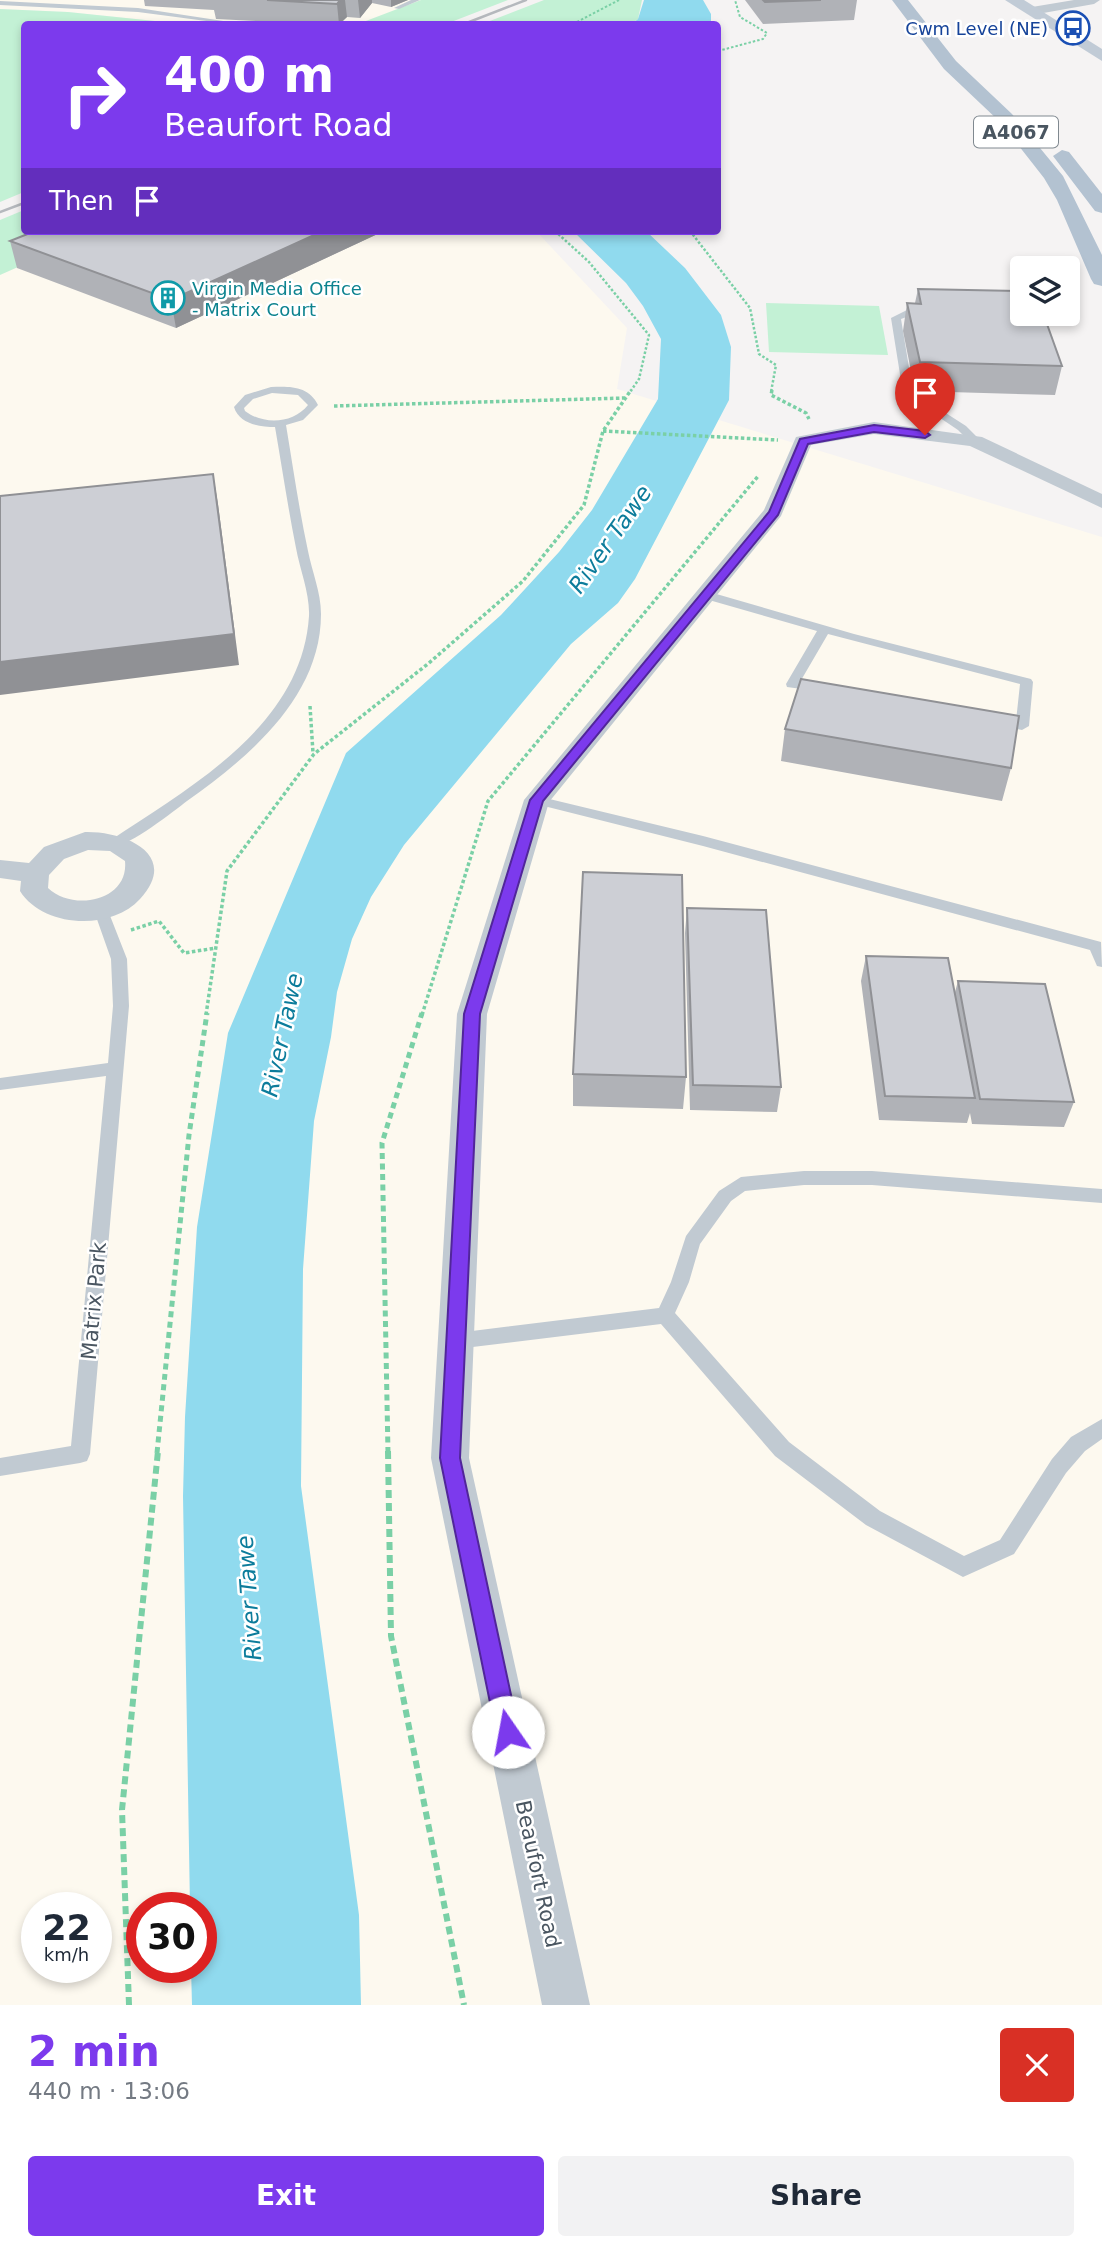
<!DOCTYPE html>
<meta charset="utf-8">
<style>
body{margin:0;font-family:"DejaVu Sans",sans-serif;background:#f2f2f3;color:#1f2937;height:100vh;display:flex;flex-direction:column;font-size:26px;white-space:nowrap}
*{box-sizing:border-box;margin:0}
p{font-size:23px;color:#747a83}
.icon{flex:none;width:38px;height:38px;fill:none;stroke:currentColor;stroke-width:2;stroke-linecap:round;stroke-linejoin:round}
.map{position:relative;height:2005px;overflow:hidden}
.side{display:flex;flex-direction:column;background:#fff;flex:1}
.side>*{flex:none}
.guide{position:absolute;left:21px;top:21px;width:700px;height:214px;border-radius:7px;box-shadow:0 4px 10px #0003;background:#7c3aed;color:#fff;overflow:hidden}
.buttons{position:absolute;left:1010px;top:256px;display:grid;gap:14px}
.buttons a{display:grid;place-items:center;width:70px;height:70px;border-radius:7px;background:#fff;box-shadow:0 4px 10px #0003;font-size:35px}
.speed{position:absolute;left:21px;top:1892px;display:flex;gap:14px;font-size:35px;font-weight:700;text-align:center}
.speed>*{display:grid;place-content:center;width:91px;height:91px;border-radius:50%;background:#fff;box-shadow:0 4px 10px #0003;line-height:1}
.speed small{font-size:18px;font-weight:400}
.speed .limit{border:10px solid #d22;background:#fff;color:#111}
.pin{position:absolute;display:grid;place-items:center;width:60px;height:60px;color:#fff;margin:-72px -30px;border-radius:50% 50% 50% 0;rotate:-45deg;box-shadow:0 0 7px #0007}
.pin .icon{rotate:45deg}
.me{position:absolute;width:77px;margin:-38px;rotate:348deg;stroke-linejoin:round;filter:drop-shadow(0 0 5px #0008)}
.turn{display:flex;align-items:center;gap:24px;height:147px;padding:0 28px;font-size:32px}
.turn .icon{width:91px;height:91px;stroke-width:2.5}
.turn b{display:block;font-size:49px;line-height:60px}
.then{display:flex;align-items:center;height:66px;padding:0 28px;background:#0003;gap:14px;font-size:26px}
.round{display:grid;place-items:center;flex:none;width:74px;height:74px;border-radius:7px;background:#f2f2f3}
.overview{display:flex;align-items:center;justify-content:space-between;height:119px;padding:0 28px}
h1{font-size:42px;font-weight:600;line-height:52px;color:#7c3aed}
.button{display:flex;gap:14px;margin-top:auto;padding:14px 28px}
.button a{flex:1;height:80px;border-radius:7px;background:#7c3aed;color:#fff;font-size:28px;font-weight:600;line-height:80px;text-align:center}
.button a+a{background:#f2f2f3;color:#1f2937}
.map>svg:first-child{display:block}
.commercial{fill:#fdf9ef;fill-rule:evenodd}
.green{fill:#c3f1d5}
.water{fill:#90daee}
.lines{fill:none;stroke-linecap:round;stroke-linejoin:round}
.path-far4{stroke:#7ad0a6;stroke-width:2;stroke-dasharray:2.5 2;stroke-linecap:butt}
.path-far3{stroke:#7ad0a6;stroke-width:2.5;stroke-dasharray:2.5 2;stroke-linecap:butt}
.path-far2{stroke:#7ad0a6;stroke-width:3.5;stroke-dasharray:3.5 2.5;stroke-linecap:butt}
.path-far1{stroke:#7ad0a6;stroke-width:5;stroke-dasharray:6 4.5;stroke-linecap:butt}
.path{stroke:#7ad0a6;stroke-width:6;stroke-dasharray:8 5;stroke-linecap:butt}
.service{fill:#c1cad2;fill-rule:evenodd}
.minor{fill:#c1cad2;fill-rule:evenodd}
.secondary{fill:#c1cbd6;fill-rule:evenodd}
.primary{fill:#b3c2d1;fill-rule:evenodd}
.rail{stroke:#b5b8bd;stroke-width:2.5}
.wall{fill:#b0b2b7}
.shaded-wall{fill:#909195}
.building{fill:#cdcfd5;stroke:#909195;stroke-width:2}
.route{fill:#7c3aed;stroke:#51269a;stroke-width:2}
.labels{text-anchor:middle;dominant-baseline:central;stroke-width:5;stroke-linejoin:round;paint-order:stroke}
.far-transit-label{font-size:18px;fill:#164399;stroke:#fff;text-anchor:end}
.far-culture-label{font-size:18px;fill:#0d838f;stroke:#fff;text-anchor:start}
.shield{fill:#fff;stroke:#808990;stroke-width:2}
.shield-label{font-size:19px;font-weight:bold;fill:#4a5661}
.street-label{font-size:21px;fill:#4a5661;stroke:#fff}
.water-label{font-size:23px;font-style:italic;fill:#0c7c9b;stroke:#fff}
</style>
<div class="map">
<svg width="1102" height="2005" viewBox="0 0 1102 2005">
<rect width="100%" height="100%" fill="#f5f3f3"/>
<path class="commercial" d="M0 0H426L361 24H184L68 12 0 9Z
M92 231H536L627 328 617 389 1102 537V2005H0V270ZM37 1908H96V1967H37ZM142 1908H201V1967H142Z"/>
<path class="green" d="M421 0H508L446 24H358Z
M544 0H642L638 19 631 24H482Z
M0 9 68 12 184 24H24V192L0 202Z
M24 210V231H99L0 275V220Z
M766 303 879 306 888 355 769 352Z"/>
<path class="water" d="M644 0H703L711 14V22L709 24H632L638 19Z
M573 231H646L685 268 721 315 731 347 729 400 635 579 618 603 571 644 404 845 371 897 352 939 337 992 331 1037 314 1121 303 1269 301 1486 359 1915 361 2005H192L191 1967H201V1908L190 1907 183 1496 185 1417 197 1227 228 1033 346 753 501 615 559 552 592 510 658 399 661 339 643 306 626 283Z"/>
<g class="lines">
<path class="path-far4" d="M573 24 619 0
M718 51 763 39 767 33 740 17 735 0"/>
<path class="path-far3" d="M555 231 589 262 649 335 639 379 630 392
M690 231 750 308 759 354 776 365 771 392"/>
<path class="path-far2" d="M772 390 771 395 806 413 809 419
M334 406 626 398
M603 431 778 440
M310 706 313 753
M131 930 159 921 184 953 216 948
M206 1015 227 871 314 754 429 663 523 581 584 505 603 431 631 390
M422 1015 488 801 759 475"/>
<path class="path-far1" d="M157 1453 189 1135 207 1013
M388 1453 382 1143 422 1013"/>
<path class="path" d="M388 1451 391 1636 464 2005
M129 2005 122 1810 158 1451"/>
<path class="service" d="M411 0H420L399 9 394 8Z
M0 1 138 8 243 24H229L138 12 0 5Z
M924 308 929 311 927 313 912 315 901 319 913 392 966 426 979 439V443H971L958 430 903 393 891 318 907 310Z
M271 387C290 386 309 386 318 405L303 420 286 425C293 467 299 509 308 551 312 572 321 592 321 614 321 697 249 757 187 801 174 811 125 850 111 846L109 843 111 840C192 786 302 725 309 616 310 594 300 570 296 548 288 508 282 467 275 427 260 427 239 424 234 407L245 395ZM272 393 298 395 308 405C293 424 263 425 245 411L244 408 253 399Z
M706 591 854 634 1031 679 1033 682 1029 726 1022 730 991 724 989 721 996 717 1016 721 1020 684 828 634 800 682 824 686V692L787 687 786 684 817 631 702 598V592Z
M537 796 703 836 1101 942 1102 967 1097 966 1090 950 703 846 532 803 530 800 532 797Z
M100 903 107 908 127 959 129 1006 90 1454 87 1461 80 1463 0 1476V1458L71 1446 106 1076 0 1090V1078L108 1063 113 1006 111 959 93 908Z
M804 1171H872L1102 1189V1203L872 1185H804L745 1191 731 1201 700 1244 689 1282 675 1313 789 1442 880 1511 964 1556 1000 1540 1052 1459 1071 1437 1102 1419V1439L1085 1451 1066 1473 1014 1554 963 1577 866 1525 775 1456 661 1324 456 1349 449 1347 447 1341 449 1335 456 1333 659 1308 671 1282 686 1236 719 1191 741 1177Z"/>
<path class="minor" d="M1074 0H1100L1094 4 1032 15 1026 11 1032 7Z
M874 422 982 437 1102 494V508L970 446 874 434 811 445 781 516 549 802 487 1014 469 1458 590 2005H542L431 1458 457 1014 524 800 764 510 796 437Z
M85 832C124 831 181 854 140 899 111 931 43 928 20 891L21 881 0 878V860L29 863 44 847ZM88 850 110 851 125 861C129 901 73 912 48 888L49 875 64 859Z"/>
<path class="secondary" d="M1005 0H1024L1102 49V61Z"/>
<path class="primary" d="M892 0H908L956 61 1012 114 1063 176 1102 255V286L1094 284 1091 279 1057 200 1044 178 1000 122 944 69Z
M1062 150 1069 152 1102 194V213L1095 211 1053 156Z"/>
<path class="rail" d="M464 24 526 0
M0 212 24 203"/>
</g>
<path class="wall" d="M144 0H408L391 7 372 3 360 18 347 17 340 24H315L216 19 214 10 145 6Z
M745 0H857L854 20 763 24Z
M384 231 176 328 17 268 10 241Z
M918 289 1062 366 1055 395 915 391 903 331 907 303H915Z
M785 729 1011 768 1002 801 781 761Z
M687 908 781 1087 777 1112 690 1110 685 933Z
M866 956 955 992 958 981 1074 1102 1064 1127 972 1124 970 1113 967 1123 879 1120 861 981Z
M573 1074 686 1077 683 1109 573 1106Z"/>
<path class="shaded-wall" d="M340 0H345L347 17 339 24 337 4Z
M358 0H372V3L360 18Z
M391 0H408L391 7Z
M323 231H384L176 328 171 300Z
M213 474 218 504 239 665 0 695V662Z"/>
<path class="building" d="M267 0H340L337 4Z
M763 0H821L765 2Z
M35 231H323L171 300 10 241Z
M918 289 1022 291V313H1043L1062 366 920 362 907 303 921 304Z
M213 474 234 634 0 662V496Z
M801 679 1019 716 1011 768 785 729Z
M583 872 682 875 686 1077 573 1074Z
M687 908 766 910 781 1087 693 1085Z
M866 956 948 958 975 1098 885 1096Z
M958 981 1045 984 1074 1102 980 1099Z"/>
<path class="route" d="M874 425 925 431 930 435 925 438 874 432 808 444 778 515 543 801 480 1014 460 1458 519 1732 516 1740 508 1743 500 1740 496 1732 440 1458 464 1014 530 800 769 512 800 439Z"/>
<defs>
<symbol id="bus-ring" viewBox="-11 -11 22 22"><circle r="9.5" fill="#fff" stroke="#1a4fb4" stroke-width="1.5"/><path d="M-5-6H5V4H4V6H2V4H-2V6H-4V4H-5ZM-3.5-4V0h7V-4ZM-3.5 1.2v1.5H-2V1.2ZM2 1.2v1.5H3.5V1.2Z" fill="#1a4fb4"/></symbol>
<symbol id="building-ring" viewBox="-11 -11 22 22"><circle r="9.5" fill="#fff" stroke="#0f9aa8" stroke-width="1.5"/><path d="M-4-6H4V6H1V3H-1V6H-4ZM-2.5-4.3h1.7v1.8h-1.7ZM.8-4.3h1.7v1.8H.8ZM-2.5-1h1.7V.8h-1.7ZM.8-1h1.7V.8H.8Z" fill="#0f9aa8"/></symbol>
</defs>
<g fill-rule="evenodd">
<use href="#bus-ring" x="1054" y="9" width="38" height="38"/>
<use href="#building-ring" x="149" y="279" width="38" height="38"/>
</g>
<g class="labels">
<g class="far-transit-label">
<text x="1048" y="28">Cwm Level (NE)</text>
</g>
<g class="far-culture-label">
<text x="192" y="288">Virgin Media Office<tspan x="192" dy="21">- Matrix Court</tspan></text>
</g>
<rect class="shield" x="974" y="116.5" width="84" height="31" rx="5"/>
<g class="shield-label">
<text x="1016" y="132">A4067</text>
</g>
<g class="street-label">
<text transform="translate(94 1301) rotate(-85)">Matrix Park</text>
<text transform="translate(538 1874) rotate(78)">Beaufort Road</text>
</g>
<g class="water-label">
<text transform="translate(610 539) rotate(-55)">River Tawe</text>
<text transform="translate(282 1035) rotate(-78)">River Tawe</text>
<text transform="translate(249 1598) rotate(-94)">River Tawe</text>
</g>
</g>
</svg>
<div class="buttons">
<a><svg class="icon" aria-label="layers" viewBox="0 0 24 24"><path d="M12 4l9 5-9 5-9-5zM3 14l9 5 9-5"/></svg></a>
</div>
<div class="speed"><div>22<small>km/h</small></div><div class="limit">30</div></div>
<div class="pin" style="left:925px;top:435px;background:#d93025"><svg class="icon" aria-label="arrive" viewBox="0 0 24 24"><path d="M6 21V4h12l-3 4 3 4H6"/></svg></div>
<svg class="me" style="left:508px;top:1732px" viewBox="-20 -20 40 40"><circle r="19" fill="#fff"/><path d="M0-13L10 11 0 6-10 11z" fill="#7c3aed"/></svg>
<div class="guide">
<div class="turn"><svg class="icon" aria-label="right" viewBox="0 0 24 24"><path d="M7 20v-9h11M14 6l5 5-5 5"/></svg><div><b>400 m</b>Beaufort Road</div></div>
<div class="then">Then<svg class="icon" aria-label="arrive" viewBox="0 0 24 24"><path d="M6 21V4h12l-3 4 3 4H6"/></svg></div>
</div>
</div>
<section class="side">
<div class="overview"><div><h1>2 min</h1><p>440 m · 13:06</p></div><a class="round" style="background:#d93025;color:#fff"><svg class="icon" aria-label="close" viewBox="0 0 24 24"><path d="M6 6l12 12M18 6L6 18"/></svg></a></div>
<div class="button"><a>Exit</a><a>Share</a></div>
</section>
